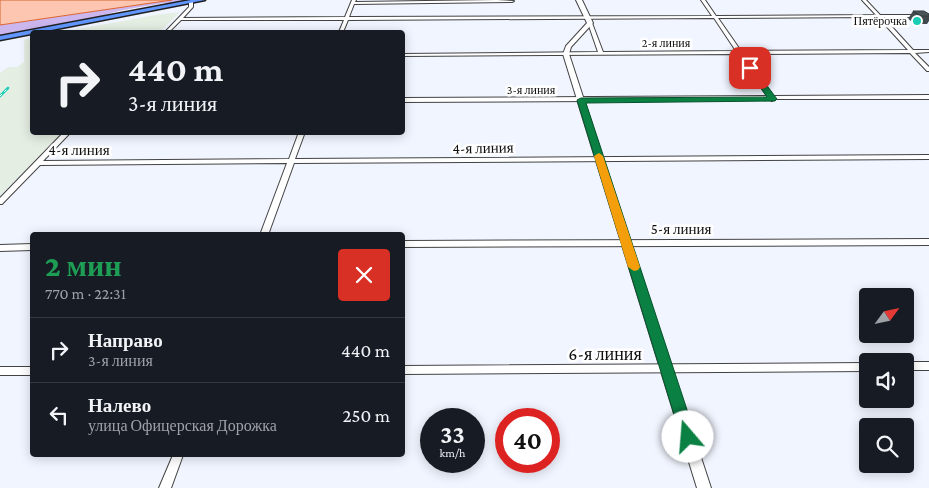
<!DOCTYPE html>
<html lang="ru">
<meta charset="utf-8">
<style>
body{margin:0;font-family:"Crimson Pro",serif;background:#242831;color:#f1f3f6;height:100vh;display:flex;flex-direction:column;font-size:19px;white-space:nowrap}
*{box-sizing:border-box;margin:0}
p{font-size:16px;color:#9ea1a6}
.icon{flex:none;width:28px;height:28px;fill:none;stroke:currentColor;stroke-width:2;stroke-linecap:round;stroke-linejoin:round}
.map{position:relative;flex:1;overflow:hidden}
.side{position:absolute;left:30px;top:232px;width:375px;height:225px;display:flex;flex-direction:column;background:#171b24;border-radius:5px;box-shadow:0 2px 12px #0003}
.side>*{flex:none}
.guide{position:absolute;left:30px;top:30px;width:375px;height:105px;border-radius:5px;box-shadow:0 2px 12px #0003;background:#171b24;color:#f1f3f6;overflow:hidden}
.needle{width:32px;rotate:57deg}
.buttons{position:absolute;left:859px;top:288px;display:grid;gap:10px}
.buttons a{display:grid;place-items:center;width:55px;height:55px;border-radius:5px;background:#171b24;box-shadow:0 2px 12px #0003;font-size:25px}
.speed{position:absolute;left:420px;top:408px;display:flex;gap:10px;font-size:25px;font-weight:700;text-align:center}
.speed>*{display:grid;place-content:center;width:65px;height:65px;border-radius:50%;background:#171b24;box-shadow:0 2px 12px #0003;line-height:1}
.speed small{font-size:12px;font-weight:400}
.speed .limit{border:8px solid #d22;background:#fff;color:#111}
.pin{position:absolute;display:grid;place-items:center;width:42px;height:42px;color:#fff;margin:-21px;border-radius:10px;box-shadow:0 2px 8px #0006}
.me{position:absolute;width:55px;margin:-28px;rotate:342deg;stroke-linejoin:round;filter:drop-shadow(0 0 4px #0008)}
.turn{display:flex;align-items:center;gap:18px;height:105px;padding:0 15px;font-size:22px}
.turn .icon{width:65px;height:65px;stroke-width:2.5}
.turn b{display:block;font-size:35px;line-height:42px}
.round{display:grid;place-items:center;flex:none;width:52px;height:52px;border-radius:5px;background:#242831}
.overview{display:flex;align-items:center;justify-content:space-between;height:85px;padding:0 15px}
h1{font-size:30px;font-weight:800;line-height:38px;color:#1e9e55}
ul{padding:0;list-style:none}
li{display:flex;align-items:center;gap:15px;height:65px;padding:0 15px;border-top:1px solid #363941}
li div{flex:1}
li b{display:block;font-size:19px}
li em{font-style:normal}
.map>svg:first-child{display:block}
.industrial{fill:#e5eee3}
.green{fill:#ccb6ee}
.water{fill:#fcc6b1;stroke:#da6430}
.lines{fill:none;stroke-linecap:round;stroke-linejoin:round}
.minor-casing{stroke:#424242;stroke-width:2}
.tertiary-casing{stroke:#424242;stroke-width:2}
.primary-casing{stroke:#202020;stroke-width:3}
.minor{fill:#fff;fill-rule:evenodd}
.tertiary{fill:#fff;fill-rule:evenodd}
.primary{fill:#6197ff;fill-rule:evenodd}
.rail-casing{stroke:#19ceb4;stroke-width:2.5}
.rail{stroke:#fff;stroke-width:1;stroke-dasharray:3;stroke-linecap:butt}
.wall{fill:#40494d}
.building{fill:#4a5559;stroke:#343c3e}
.route{fill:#0b8043;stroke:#07532c}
.slow{fill:#f59e0b}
.poi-dot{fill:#19ceb4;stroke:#fff;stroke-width:2}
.labels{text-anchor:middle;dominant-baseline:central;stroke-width:5;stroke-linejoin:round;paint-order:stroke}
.far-poi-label{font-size:12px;fill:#0f0f0f;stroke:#fff;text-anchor:end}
.far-street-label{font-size:12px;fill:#0f0f0f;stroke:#fff}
.street-label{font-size:15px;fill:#0f0f0f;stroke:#fff}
.near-street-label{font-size:18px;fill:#0f0f0f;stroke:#fff}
</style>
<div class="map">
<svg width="929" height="488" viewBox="0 0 929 488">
<rect width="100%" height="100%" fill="#f1f5ff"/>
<path class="industrial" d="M180 12 160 32H62L155 15Z
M32 38V132L62 133 0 196V73L8 67H17L24 62V40Z"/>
<path class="green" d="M172 0H197L166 6 165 3C142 7 113 10 91 20L0 36V25Z"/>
<path class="water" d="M0 0H172L0 25Z"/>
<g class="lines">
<defs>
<path id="minor" d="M352 0H356L355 2 497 0 514 1 512 2 354 4 349 17 712 16 701 0H705L716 16 876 15 862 0H866L880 15H929V17H883L913 50H929V52L915 53 929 67V71H927L910 53 743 54 773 96 929 95V99H774L772 101 770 100 402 102V98L767 96 738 54 402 56V54L598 52 588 23 590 22 592 23 603 52 736 51 714 18 348 20 343 32H339L344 20H181L169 32H165L189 7V2L191 1 193 2V7L183 18 345 17ZM878 17 908 50 741 51 718 18Z
M64 132H71L43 161 289 159 299 132H305L295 159 929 155V159L294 163 268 235H260L287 163 40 165 2 204H0V198Z
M929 239V245L402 247V241Z
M32 244V250L0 251V245Z
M905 362H929V370H905Z
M868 363V371L402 374V366Z
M0 367H32V375H0Z
M173 455H183L171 488H159Z"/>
<path id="tertiary" d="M576 0H582L593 23 571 47 569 54 711 488H697L563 54 566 46 587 23Z"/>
<path id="primary" d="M191 0H205L0 40V36Z"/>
</defs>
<use href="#minor" class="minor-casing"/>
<use href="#tertiary" class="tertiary-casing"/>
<use href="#primary" class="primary-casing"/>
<use href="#minor" class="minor"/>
<use href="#tertiary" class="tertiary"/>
<use href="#primary" class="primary"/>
<defs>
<path id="rail" d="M0 96 8 88"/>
</defs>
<use href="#rail" class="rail-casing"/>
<use href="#rail" class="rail"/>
</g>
<path class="wall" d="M913 11 929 14V21L927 24H916L908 19Z"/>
<path class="building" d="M913 11H924L929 14V16H921Z"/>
<path class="route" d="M748 67H753L777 99 775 101 586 103 696 437 694 443 688 445 683 443 681 437 577 100 581 98 767 97 747 68Z"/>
<path class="slow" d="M599 153 603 156 640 267 638 270 634 271 628 267 594 156Z"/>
<circle class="poi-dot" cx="917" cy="21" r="5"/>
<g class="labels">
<g class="far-poi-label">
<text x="907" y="21">Пятёрочка</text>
</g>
<g class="far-street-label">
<text x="666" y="43">2-я линия</text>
<text x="531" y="90">3-я линия</text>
</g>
<g class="street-label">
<text transform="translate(483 148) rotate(-1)">4-я линия</text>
<text x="79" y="150">4-я линия</text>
<text x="681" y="229">5-я линия</text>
</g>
<g class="near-street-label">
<text x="605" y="354">6-я линия</text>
</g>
</g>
</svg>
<div class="buttons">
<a><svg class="needle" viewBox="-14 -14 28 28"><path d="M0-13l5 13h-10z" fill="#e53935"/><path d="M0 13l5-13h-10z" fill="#9ea1a6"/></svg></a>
<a><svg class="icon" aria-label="sound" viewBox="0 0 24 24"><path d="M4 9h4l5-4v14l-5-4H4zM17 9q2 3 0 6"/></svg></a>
<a><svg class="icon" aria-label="search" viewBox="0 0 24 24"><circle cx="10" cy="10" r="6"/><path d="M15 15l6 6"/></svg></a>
</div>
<div class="speed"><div>33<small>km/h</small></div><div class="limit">40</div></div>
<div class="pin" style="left:750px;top:68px;background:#d93025"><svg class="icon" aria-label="arrive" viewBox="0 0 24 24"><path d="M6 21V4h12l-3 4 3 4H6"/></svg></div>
<svg class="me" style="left:688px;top:437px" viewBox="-20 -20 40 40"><circle r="19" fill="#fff"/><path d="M0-13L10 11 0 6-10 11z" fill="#0b8043"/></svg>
<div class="guide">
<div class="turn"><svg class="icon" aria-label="right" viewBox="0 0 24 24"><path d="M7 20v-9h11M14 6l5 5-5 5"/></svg><div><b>440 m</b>3-я линия</div></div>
</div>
<section class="side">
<div class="overview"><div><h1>2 мин</h1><p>770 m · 22:31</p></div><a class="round" style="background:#d93025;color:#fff"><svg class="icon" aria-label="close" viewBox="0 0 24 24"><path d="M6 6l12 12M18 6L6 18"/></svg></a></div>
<ul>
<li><svg class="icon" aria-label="right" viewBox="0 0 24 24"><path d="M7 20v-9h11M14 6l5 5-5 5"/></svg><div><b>Направо</b><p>3-я линия</p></div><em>440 m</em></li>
<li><svg class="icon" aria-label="left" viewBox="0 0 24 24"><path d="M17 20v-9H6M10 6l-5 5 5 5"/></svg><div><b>Налево</b><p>улица Офицерская Дорожка</p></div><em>250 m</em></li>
</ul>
</section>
</div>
